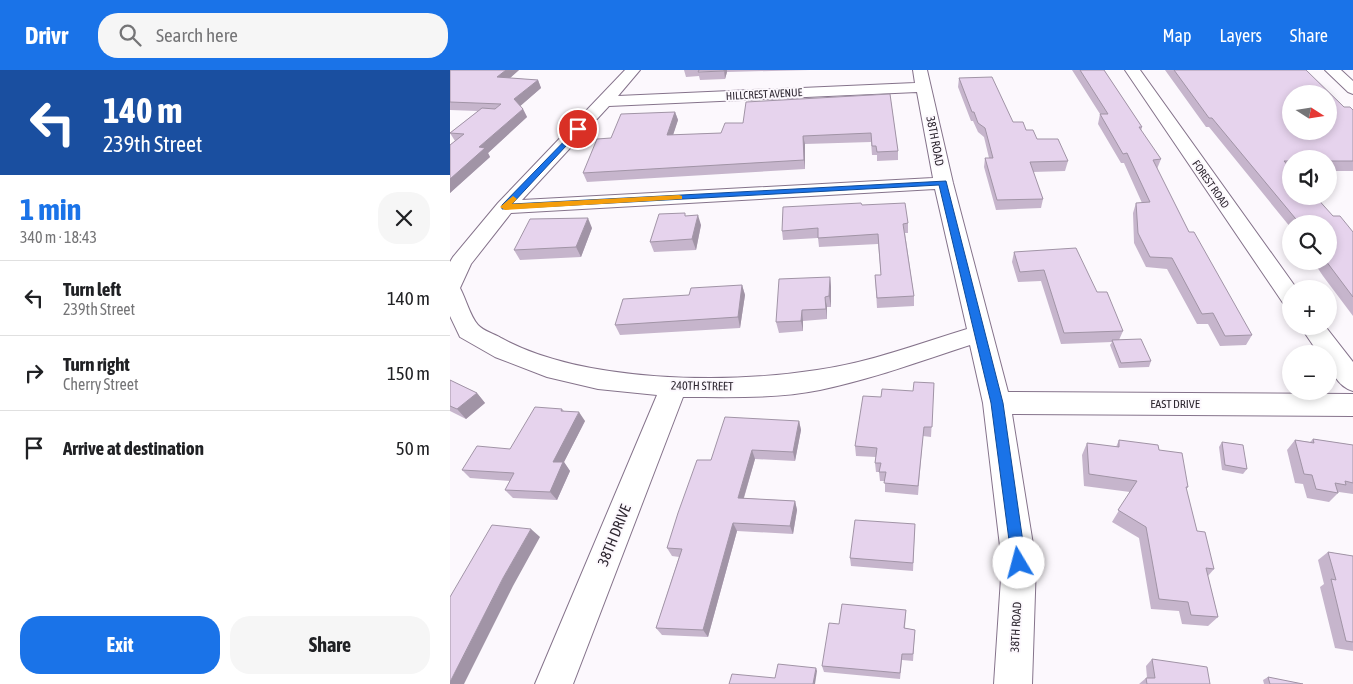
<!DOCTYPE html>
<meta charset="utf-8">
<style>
body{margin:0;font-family:"Asap Condensed",sans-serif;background:#f6f6f6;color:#202124;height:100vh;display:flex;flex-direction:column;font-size:19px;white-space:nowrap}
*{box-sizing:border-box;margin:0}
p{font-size:16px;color:#757577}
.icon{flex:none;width:28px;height:28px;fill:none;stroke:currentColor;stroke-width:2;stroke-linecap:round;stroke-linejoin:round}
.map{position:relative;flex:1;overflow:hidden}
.details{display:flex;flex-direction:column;background:#fff;width:450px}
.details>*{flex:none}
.banner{background:#1a4fa0;color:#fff;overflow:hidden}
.needle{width:32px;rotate:102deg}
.fabs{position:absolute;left:832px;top:15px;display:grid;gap:10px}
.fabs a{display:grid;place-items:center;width:55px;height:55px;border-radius:50%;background:#fff;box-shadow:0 2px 8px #0003;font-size:25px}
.pin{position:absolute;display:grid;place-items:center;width:42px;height:42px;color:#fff;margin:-21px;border:2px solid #fff;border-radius:50%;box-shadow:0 1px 5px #0007}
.me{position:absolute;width:55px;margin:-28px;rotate:352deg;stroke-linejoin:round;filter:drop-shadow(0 0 4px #0008)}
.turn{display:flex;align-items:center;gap:18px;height:105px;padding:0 20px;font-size:22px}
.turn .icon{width:65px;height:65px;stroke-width:2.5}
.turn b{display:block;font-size:35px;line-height:42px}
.round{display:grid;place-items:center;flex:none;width:52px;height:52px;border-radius:20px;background:#f6f6f6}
.overview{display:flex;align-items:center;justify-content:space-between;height:85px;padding:0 20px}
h1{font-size:30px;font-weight:700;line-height:38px;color:#1a73e8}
.action{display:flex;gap:10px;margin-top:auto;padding:10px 20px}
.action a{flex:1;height:58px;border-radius:20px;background:#1a73e8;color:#fff;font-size:20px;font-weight:700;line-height:58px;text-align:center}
.action a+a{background:#f6f6f6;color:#202124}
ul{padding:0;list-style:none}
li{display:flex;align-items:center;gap:15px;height:75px;padding:0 20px;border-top:1px solid #e0e0e0}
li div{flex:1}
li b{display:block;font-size:19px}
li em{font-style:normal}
header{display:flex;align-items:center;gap:30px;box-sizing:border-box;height:70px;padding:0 25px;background:#1a73e8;color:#fff}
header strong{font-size:24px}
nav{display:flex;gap:28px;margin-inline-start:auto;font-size:18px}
.search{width:350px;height:45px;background:#f6f6f6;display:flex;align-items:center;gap:12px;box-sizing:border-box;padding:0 18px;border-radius:20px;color:#757577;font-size:19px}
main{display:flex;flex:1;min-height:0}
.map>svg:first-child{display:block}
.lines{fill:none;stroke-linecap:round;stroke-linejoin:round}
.street-casing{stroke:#85738b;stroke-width:2}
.street{fill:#fff;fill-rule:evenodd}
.wall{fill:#c6b5cc}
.shaded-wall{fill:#a194a6}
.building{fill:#e6d3ed;stroke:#a194a6;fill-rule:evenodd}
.route{fill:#1a73e8;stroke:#114b97}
.slow{fill:#f59e0b}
.labels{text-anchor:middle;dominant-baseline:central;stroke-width:4;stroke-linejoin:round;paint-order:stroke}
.far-street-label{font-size:11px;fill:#2d2630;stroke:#fcf8fd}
.street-label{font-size:12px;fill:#2d2630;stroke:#fcf8fd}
.near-street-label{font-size:15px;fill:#2d2630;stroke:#fcf8fd}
</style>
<header>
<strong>Drivr</strong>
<div class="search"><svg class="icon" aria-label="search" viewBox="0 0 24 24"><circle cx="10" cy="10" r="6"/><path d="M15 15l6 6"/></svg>Search here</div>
<nav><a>Map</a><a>Layers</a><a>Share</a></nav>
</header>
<main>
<section class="details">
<div class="banner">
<div class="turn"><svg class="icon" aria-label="left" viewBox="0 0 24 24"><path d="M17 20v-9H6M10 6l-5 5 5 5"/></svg><div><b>140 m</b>239th Street</div></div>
</div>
<div class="overview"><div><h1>1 min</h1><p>340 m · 18:43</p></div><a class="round"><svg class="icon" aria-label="close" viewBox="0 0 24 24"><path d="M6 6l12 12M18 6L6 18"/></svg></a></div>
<ul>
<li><svg class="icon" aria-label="left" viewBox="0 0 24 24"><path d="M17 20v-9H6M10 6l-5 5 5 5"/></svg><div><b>Turn left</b><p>239th Street</p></div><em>140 m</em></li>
<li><svg class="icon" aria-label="right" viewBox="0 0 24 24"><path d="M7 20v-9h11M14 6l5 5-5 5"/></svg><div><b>Turn right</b><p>Cherry Street</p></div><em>150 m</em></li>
<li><svg class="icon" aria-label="arrive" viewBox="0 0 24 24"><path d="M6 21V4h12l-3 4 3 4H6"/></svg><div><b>Arrive at destination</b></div><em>50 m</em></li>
</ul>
<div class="action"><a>Exit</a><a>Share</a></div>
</section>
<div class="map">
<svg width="903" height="614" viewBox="0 0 903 614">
<rect width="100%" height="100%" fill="#fcf8fd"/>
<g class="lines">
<defs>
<path id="street" d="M175 0H190L168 26 465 13 463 0H477L503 113 558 322 903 324V346L562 344 586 493 582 614H544L552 493 533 333 520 275C471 291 422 309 370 320 325 329 279 327 233 327L123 614H85L207 325 148 319 97 307 45 287 10 267 0 246V192L3 187 48 133ZM467 22 483 108 72 130 159 36ZM485 119 517 259C468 274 418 293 367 300 277 314 133 313 51 268 45 264 33 261 28 255 20 246 16 229 10 218L21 194 61 143Z
M675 0H690L847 219H841V235L833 233Z
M875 0H891L903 11V24L898 22Z
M850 256H875L903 292V321C887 316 879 300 879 284H869Z"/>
</defs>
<use href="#street" class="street-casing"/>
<use href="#street" class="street"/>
</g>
<path class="wall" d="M0 0H69L60 8 88 10 91 18 70 36 73 39 77 47 38 83 40 87 0 123V75L5 71 0 63 28 41 0 40Z
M234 0H360L277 2 275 9 250 10 249 6 236 7Z
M622 0H654L692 57 691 61 711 89 707 99 739 162 802 265 796 275 770 276 758 254H747L717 199 696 197 684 173 683 143 686 133H692L674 93H671L648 54 650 44Z
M715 0H856L894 37 903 40V101H879V89H841V126L883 146 903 162V246L873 206 863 191H879V154H841V158L759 57H756Z
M509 8 563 52 618 91 615 101 583 102 593 129 591 138 546 140 534 97 535 88H539L534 67 528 62 523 51H521L508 17Z
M440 24 448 81V90L427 91V85H422L421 72 355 74V99L137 112 133 103 161 68 225 42 228 50 223 65 271 63 293 53Z
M412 135 458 153V163H455L464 226V236L427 238 425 205H431L428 174 369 177 368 168 333 170 332 161Z
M236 146 251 155 246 180 204 182 200 172Z
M142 158 131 187 70 190 64 180Z
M564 182 647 222 673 261 669 270 701 291 699 297 669 298 660 275 662 272 611 274 591 211 568 212 562 192Z
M380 207 381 217V237H377V249L353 251V261L329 263 326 252Z
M292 215 295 225 290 258 170 265 165 255 239 225Z
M0 310 27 323 35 333 16 349 0 341Z
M484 313 481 367 473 366 468 425 435 422V411H430L429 402H426L425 393 426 387 406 386 405 376 431 327 463 321Z
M112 339 114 341 135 351 114 392 120 401 107 430 63 428 55 420 60 411 20 408 12 400 60 379Z
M349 351 351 360 345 391 305 389 294 428 345 431 347 440 343 464 287 461 258 567 212 565 206 558 229 487 222 486 217 478 261 390Z
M863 369 903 375V424L889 422 879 432 857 428 853 414 845 413 837 380 845 370 860 372Z
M669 370 709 380 738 417 736 419 747 461 764 499 758 506 768 547 758 556 732 554 729 541 701 539 689 468 662 452 680 422 634 416 632 385 637 373 666 377Z
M772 372 797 399 793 404 772 400 769 377Z
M465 454 463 501 401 496 400 488Z
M878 482 903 486V581L885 578 870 517 874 514 868 490Z
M456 540 455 558 465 560 463 591 452 590 450 609 374 602 372 596 389 554Z
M702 589 760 614H689L696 608H697L696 596Z
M818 607 853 614H814L813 610Z"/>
<path class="shaded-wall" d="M56 0H69L51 16 47 7Z
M274 0H277V2L275 9Z
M88 10 91 18 68 38 64 29Z
M73 39 77 47 38 83 40 87 0 123V109L29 77Z
M225 42 228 50 220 74 217 65Z
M353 66 355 74V99L354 90Z
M248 145 251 155 246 180 242 169Z
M138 148 142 158 131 187 126 177Z
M380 207 381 217V237L379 226Z
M292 215 295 225 290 258 288 247Z
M375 227 377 237V249L376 239Z
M352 240 353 251V261L351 251Z
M27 323 35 333 16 349 7 339Z
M129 342 135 351 114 392 120 401 107 430 100 422 103 392Z
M349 351 351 360 345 391 343 382Z
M302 380 305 389 291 437 288 428Z
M345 431 347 440 343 464 340 456Z
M283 453 287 461 258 567 253 560Z
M81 459 90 467 63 516 14 614H0V612L53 508Z
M366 598 367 601 365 614H363Z"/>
<path class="building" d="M0 0H56L47 7 88 10 64 29 73 39 29 77 35 78 0 109V75L14 64 0 63 32 38 45 39 51 34 0 32Z
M249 0H274V1L248 2Z
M630 0H654L692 57H689L711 89 703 90 739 162H744L802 265 775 266 763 243 752 244 722 188 700 187 688 163 686 133 700 132 677 83 673 84 650 44H658Z
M724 0H856L894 37H900L903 40V91H879V89H841V91H834L841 99V126H865L883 146H890L903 162V227L876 191H879V154H850L762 48H759ZM841 24H879V61H841Z
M542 7 563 52H573L576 60H583L587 69H608L618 91 580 92 593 129 547 130 535 88H543L535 58 528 53 524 42H522L509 8Z
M440 24 448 81 427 82 426 76H422L421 63 353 66 354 90 133 103 147 69 161 68 171 44 225 42 217 65 271 63 275 53H293L296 32Z
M411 133 412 135 455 133 458 153 453 154 464 226 427 228 425 205H431L428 164 368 168V158L332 161 333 137Z
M235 143V146L248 145 242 169 200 172 209 144Z
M138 148 126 177 64 180 80 149Z
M626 178 647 222H657L673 261 614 263 594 200 570 202 564 182Z
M380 207 379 226 375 227 376 239 352 240 351 251 326 252 329 209Z
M292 215 288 247 165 255 173 229 239 225 241 218Z
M691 269 701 291 671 293 662 270Z
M0 310 27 323 7 339 0 336Z
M464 312 484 313 482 357H474L468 416 434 413 436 402H429L431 393H425L427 378 405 376 413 326 431 327 432 319 463 321Z
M85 337 112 339 111 341 129 342 103 392H113L100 422 55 420 64 403 12 400 27 376 60 379Z
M275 347 349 351 343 382 302 380 288 428 345 431 340 456 283 453 253 560 206 558 232 479 217 478 228 443 247 390H261Z
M863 369 903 375V413L895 411 896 415 885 413 888 423 866 419 862 405 854 404 845 370 864 373Z
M669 370 708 375 709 380 732 383 738 417H736L747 461 755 462 764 499 756 498 768 547 741 545 738 532 709 529 696 457 668 440 687 411 639 404 637 373 669 377Z
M772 372 793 375 797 399 775 395Z
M405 450 465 454 463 493 400 488Z
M42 455 81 459 53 508 0 612V527Z
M878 482 903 486V572L896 571 881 509 886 510Z
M392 534 456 540 454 558 465 560 463 584H452L450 603 372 596 379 553 389 554Z
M702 589 757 597 760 614H697L696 608H705Z
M328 594 366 598 363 614H279L282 604 325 608Z
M818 607 853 614H820Z"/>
<path class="route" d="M128 57 131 59 130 61 62 134 496 111 553 333 576 493 574 498 569 500 564 498 562 493 541 333 489 115 52 139V135Z"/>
<path class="slow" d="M229 125 232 126V129L55 140 50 137 63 126 67 129 62 134Z"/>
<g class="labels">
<g class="far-street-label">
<text transform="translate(314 24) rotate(-3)">HILLCREST AVENUE</text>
<text transform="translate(761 114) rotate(55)">FOREST ROAD</text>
</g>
<g class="street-label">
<text transform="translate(485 71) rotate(79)">38TH ROAD</text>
<text transform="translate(252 316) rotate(1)">240TH STREET</text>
<text x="725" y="334">EAST DRIVE</text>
<text transform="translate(566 557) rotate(-87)">38TH ROAD</text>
</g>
<g class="near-street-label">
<text transform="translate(164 465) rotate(-68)">38TH DRIVE</text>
</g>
</g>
</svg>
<div class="fabs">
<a><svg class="needle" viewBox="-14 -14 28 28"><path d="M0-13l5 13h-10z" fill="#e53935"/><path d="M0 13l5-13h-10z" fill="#757577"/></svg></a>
<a><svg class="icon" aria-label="sound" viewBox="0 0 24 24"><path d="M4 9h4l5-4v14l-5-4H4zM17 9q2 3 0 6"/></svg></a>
<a><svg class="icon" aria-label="search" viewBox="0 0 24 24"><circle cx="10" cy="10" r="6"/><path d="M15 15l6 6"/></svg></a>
<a>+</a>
<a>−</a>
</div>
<div class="pin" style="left:128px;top:59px;background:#d93025"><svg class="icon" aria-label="arrive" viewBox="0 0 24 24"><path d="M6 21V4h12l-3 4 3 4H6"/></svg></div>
<svg class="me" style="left:569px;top:493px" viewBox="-20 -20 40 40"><circle r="19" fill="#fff"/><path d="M0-13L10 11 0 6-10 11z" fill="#1a73e8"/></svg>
</div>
</main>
